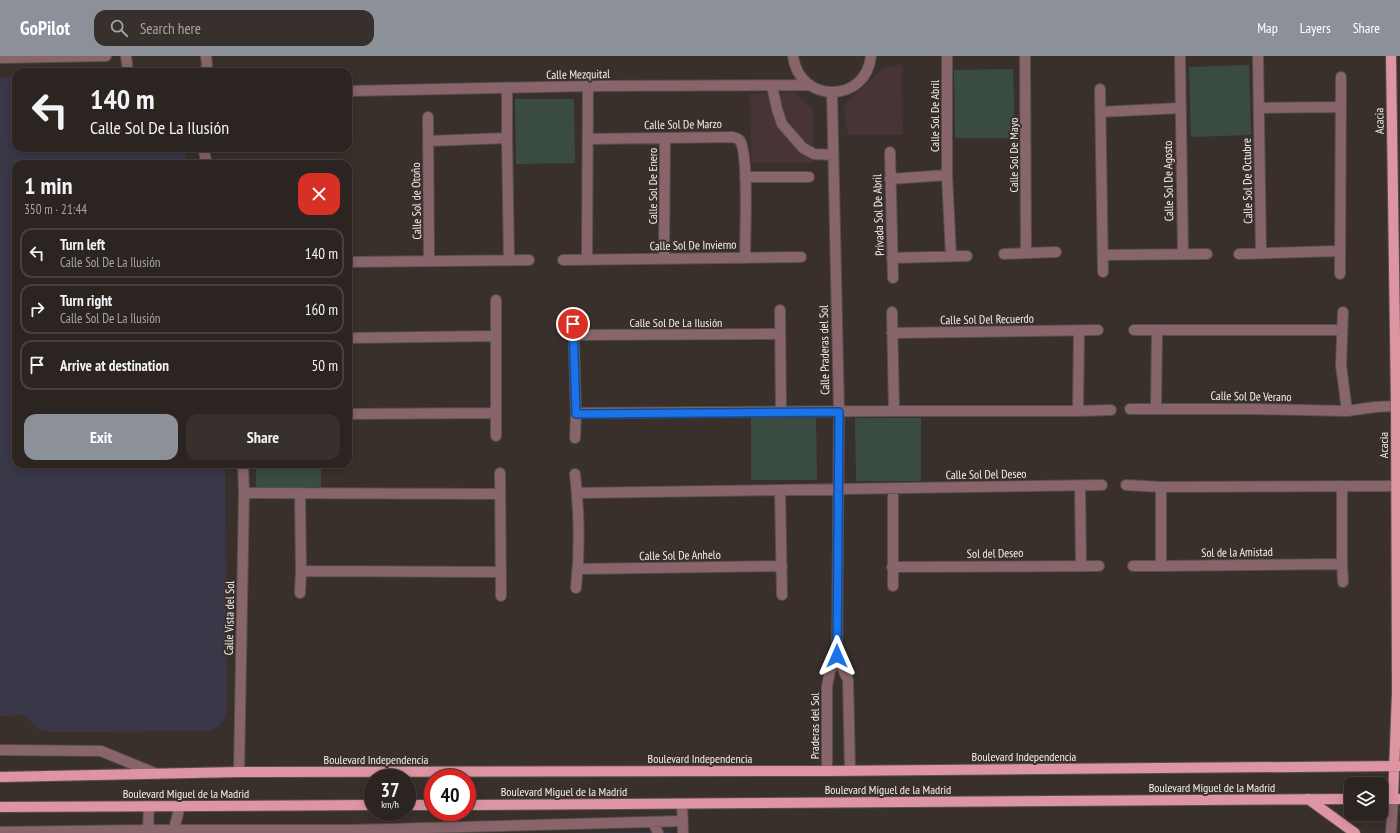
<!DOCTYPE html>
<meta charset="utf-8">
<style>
body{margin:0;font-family:"PT Sans Narrow",sans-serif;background:#37302d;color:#f1f3f6;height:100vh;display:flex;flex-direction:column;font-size:15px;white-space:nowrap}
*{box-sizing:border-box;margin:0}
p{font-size:13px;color:#a6a4a5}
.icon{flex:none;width:22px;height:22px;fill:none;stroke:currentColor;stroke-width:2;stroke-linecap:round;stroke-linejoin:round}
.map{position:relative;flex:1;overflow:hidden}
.side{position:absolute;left:12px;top:104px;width:340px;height:308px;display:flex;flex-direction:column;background:#2b2420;border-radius:12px;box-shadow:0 2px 10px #0003,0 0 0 1px #47413e}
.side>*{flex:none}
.hud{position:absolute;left:12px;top:12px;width:340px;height:84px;border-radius:12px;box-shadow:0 2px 10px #0003,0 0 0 1px #47413e;background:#2b2420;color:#f1f3f6;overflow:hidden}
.controls{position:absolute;left:1344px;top:721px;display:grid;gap:8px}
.controls a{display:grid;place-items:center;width:44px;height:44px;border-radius:8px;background:#2b2420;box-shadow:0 2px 10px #0003,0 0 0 1px #47413e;font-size:20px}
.speed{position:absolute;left:364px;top:713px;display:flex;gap:8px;font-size:20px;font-weight:700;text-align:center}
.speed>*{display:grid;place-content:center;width:52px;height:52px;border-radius:50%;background:#2b2420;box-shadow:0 2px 10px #0003,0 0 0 1px #47413e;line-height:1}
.speed small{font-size:10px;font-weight:400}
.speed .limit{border:6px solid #d22;background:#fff;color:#111}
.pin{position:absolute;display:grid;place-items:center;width:34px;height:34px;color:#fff;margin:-17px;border:2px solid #fff;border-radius:50%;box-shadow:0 1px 4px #0007}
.me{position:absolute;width:44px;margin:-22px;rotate:0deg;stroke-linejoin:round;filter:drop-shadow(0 0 3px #0008)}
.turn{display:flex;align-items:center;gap:14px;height:84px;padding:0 12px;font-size:18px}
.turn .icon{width:52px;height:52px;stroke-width:2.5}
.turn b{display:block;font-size:28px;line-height:34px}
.round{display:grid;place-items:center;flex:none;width:42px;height:42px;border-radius:12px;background:#37302d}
.head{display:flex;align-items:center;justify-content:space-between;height:68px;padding:0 12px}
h1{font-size:24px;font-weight:700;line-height:30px}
.cta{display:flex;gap:8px;margin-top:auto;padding:8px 12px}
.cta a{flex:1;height:46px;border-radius:12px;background:#8c9099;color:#fff;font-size:16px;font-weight:700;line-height:46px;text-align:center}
.cta a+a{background:#37302d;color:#f1f3f6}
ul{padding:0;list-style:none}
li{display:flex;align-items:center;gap:12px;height:50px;margin:0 8px 6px;padding:0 4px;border:2px solid #47413e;border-radius:12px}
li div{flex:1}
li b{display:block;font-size:15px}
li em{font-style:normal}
header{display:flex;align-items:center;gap:24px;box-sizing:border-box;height:56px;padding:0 20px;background:#8c9099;color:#fff}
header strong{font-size:19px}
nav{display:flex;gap:22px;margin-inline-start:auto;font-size:14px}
.search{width:280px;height:36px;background:#37302d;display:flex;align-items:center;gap:10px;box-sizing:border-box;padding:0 14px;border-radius:12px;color:#a6a4a5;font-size:15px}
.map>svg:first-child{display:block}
.commercial{fill:#483336}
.industrial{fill:#3a3748}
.green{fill:#3a4c42}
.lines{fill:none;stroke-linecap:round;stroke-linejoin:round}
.minor-casing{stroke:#574f4a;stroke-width:12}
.major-casing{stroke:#574f4a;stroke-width:12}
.minor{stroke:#88656b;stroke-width:10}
.major{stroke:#dd95a2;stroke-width:10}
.route-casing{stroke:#114b97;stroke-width:10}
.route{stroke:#1a73e8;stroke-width:7}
.labels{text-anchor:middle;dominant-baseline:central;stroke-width:4;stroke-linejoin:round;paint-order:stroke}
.street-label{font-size:12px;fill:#f6efec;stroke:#39302b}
</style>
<header>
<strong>GoPilot</strong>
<div class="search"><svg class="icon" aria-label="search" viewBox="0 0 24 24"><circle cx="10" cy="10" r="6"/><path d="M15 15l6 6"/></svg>Search here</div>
<nav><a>Map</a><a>Layers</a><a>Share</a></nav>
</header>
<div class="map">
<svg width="1400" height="777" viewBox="0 0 1400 777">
<rect width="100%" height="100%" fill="#39302b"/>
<path class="commercial" d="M902 8 903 79H848L843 52 848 44 884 12Z
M795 37 813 53 814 107H751L750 38Z"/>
<path class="industrial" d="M0 21H16V92H183L187 108H16V408H225L227 650 226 660 220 670 207 675 53 676 37 673 25 659 0 660Z
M671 776V777H565Z"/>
<path class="green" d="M1249 9 1251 79 1191 81 1189 11Z
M1013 13 1015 82H955L954 14Z
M515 43H574L575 107 516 108Z
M751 362H816L817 424H751Z
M855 362H921V425H856Z
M256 408H321V431H256Z"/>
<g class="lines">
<defs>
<path id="minor" d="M126 0 128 16
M793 0C799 48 866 48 871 0
M947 0V119L951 200
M1025 0 1026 197
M1180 0 1183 198
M1258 0 1261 197
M0 2 106 0
M205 16 207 9 206 0
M772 30 777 53 782 68 803 92 814 98 833 99
M507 33V82L509 204
M1100 33 1103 216
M348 35 588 30 809 29
M1259 52 1341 51
M1100 56 1180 52
M428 61 429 205
M588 83 732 81C735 82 739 82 740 85 749 98 745 181 745 202
M428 85 507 82
M203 92 207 108
M890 96 893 222
M745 121H809
M890 123 947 119
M1004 198 1056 196
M1239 198 1339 195
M1103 199 1207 198
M892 202 967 200
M664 203 665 82
M563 204 801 201
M587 204 588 30
M348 206 529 204
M1340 218 1341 21
M496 244V380
M780 254 781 356
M892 256 894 355
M1343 256 1341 309 1347 355
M573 258 576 357 575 382
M1134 274H1342
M892 277 1098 274
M573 279 780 278
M348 282 496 280
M1130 353H1254L1347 355 1375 351 1396 350
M1156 353 1157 275
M1078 355 1079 276
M576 357 894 355H1078L1111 354
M348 358 496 357
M500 417 501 540
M575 418C579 454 580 495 576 532
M1126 429 1161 431 1396 430
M1080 430 1081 509
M1342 430V508L1343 526
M780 434 782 539
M244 437 500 438
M577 437 1102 429
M1133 510H1161L1342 508
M1161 510V431
M892 511 1099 510
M578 513 782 510
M301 515 501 516
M893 530V432
M300 537 301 515 300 437
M837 600 848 624 850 714
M0 694 101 695 157 718
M827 715V630L830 615 837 600 839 356 832 37
M239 716 244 437 243 408
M682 748 683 777
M149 750 148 774H351L683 765
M653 766 658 777
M0 776 148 774V777
M173 777 180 750
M1391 777 1393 743"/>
<path id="major" d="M1391 0 1396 350 1397 636 1393 743
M0 721 239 716 827 715 1400 710
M1308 743 1355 777
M1381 743H1399
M407 749H433
M467 749 1351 743
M0 751 373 749"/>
</defs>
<use href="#minor" class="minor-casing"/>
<use href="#major" class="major-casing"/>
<use href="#minor" class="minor"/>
<use href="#major" class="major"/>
</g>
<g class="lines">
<defs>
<path id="route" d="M573 268 576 358 839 356 837 600"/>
</defs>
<use href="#route" class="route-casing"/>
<use href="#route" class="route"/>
</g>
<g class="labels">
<g class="street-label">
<text transform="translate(578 18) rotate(-1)">Calle Mezquital</text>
<text transform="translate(934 60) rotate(-90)">Calle Sol De Abril</text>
<text transform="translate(1379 65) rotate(-91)">Acacia</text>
<text transform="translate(683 68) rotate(-1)">Calle Sol De Marzo</text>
<text transform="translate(1013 99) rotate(-90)">Calle Sol De Mayo</text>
<text transform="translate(1168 125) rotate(-91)">Calle Sol De Agosto</text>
<text transform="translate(1247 125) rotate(-91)">Calle Sol De Octubre</text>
<text transform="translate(652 130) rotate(-90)">Calle Sol De Enero</text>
<text transform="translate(416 145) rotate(-91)">Calle Sol de Otoño</text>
<text transform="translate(878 159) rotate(-92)">Privada Sol De Abril</text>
<text transform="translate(693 189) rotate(-1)">Calle Sol De Invierno</text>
<text transform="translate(987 263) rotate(-1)">Calle Sol Del Recuerdo</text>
<text x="676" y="266">Calle Sol De La Ilusión</text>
<text transform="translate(824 294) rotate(-91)">Calle Praderas del Sol</text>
<text transform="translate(1251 340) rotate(1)">Calle Sol De Verano</text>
<text transform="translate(1383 389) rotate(-90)">Acacia</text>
<text transform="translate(986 418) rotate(-1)">Calle Sol Del Deseo</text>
<text transform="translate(1237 496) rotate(-1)">Sol de la Amistad</text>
<text transform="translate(995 497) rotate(-1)">Sol del Deseo</text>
<text transform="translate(680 499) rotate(-1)">Calle Sol De Anhelo</text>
<text transform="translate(229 562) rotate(-89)">Calle Vista del Sol</text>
<text transform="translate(814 670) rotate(-90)">Praderas del Sol</text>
<text x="1024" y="700">Boulevard Independencia</text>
<text x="700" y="702">Boulevard Independencia</text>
<text x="376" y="703">Boulevard Independencia</text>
<text x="1212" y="731">Boulevard Miguel de la Madrid</text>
<text x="888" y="733">Boulevard Miguel de la Madrid</text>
<text x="564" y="735">Boulevard Miguel de la Madrid</text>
<text x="186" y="737">Boulevard Miguel de la Madrid</text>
</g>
</g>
</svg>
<div class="controls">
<a><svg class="icon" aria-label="layers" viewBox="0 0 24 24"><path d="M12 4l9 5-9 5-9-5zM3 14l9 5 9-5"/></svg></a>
</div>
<div class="speed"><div>37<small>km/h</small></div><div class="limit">40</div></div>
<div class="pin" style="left:573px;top:268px;background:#d93025"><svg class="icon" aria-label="arrive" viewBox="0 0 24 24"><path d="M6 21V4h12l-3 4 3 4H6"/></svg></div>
<svg class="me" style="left:837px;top:600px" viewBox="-20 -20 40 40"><path d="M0-17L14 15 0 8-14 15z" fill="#1a73e8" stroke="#fff" stroke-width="4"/></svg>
<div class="hud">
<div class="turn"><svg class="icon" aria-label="left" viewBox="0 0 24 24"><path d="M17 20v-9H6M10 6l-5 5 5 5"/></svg><div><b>140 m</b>Calle Sol De La Ilusión</div></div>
</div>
<section class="side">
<div class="head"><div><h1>1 min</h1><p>350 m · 21:44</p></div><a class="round" style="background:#d93025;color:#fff"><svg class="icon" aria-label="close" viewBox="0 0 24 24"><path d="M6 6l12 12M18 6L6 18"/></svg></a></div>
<ul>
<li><svg class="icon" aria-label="left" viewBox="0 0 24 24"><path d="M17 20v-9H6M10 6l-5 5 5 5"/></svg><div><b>Turn left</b><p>Calle Sol De La Ilusión</p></div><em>140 m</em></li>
<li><svg class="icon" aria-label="right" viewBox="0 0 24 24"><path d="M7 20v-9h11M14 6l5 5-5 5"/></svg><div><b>Turn right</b><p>Calle Sol De La Ilusión</p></div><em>160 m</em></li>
<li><svg class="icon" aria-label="arrive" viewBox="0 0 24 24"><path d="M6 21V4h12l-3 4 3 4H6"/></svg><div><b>Arrive at destination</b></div><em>50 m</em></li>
</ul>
<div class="cta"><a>Exit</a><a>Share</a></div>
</section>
</div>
